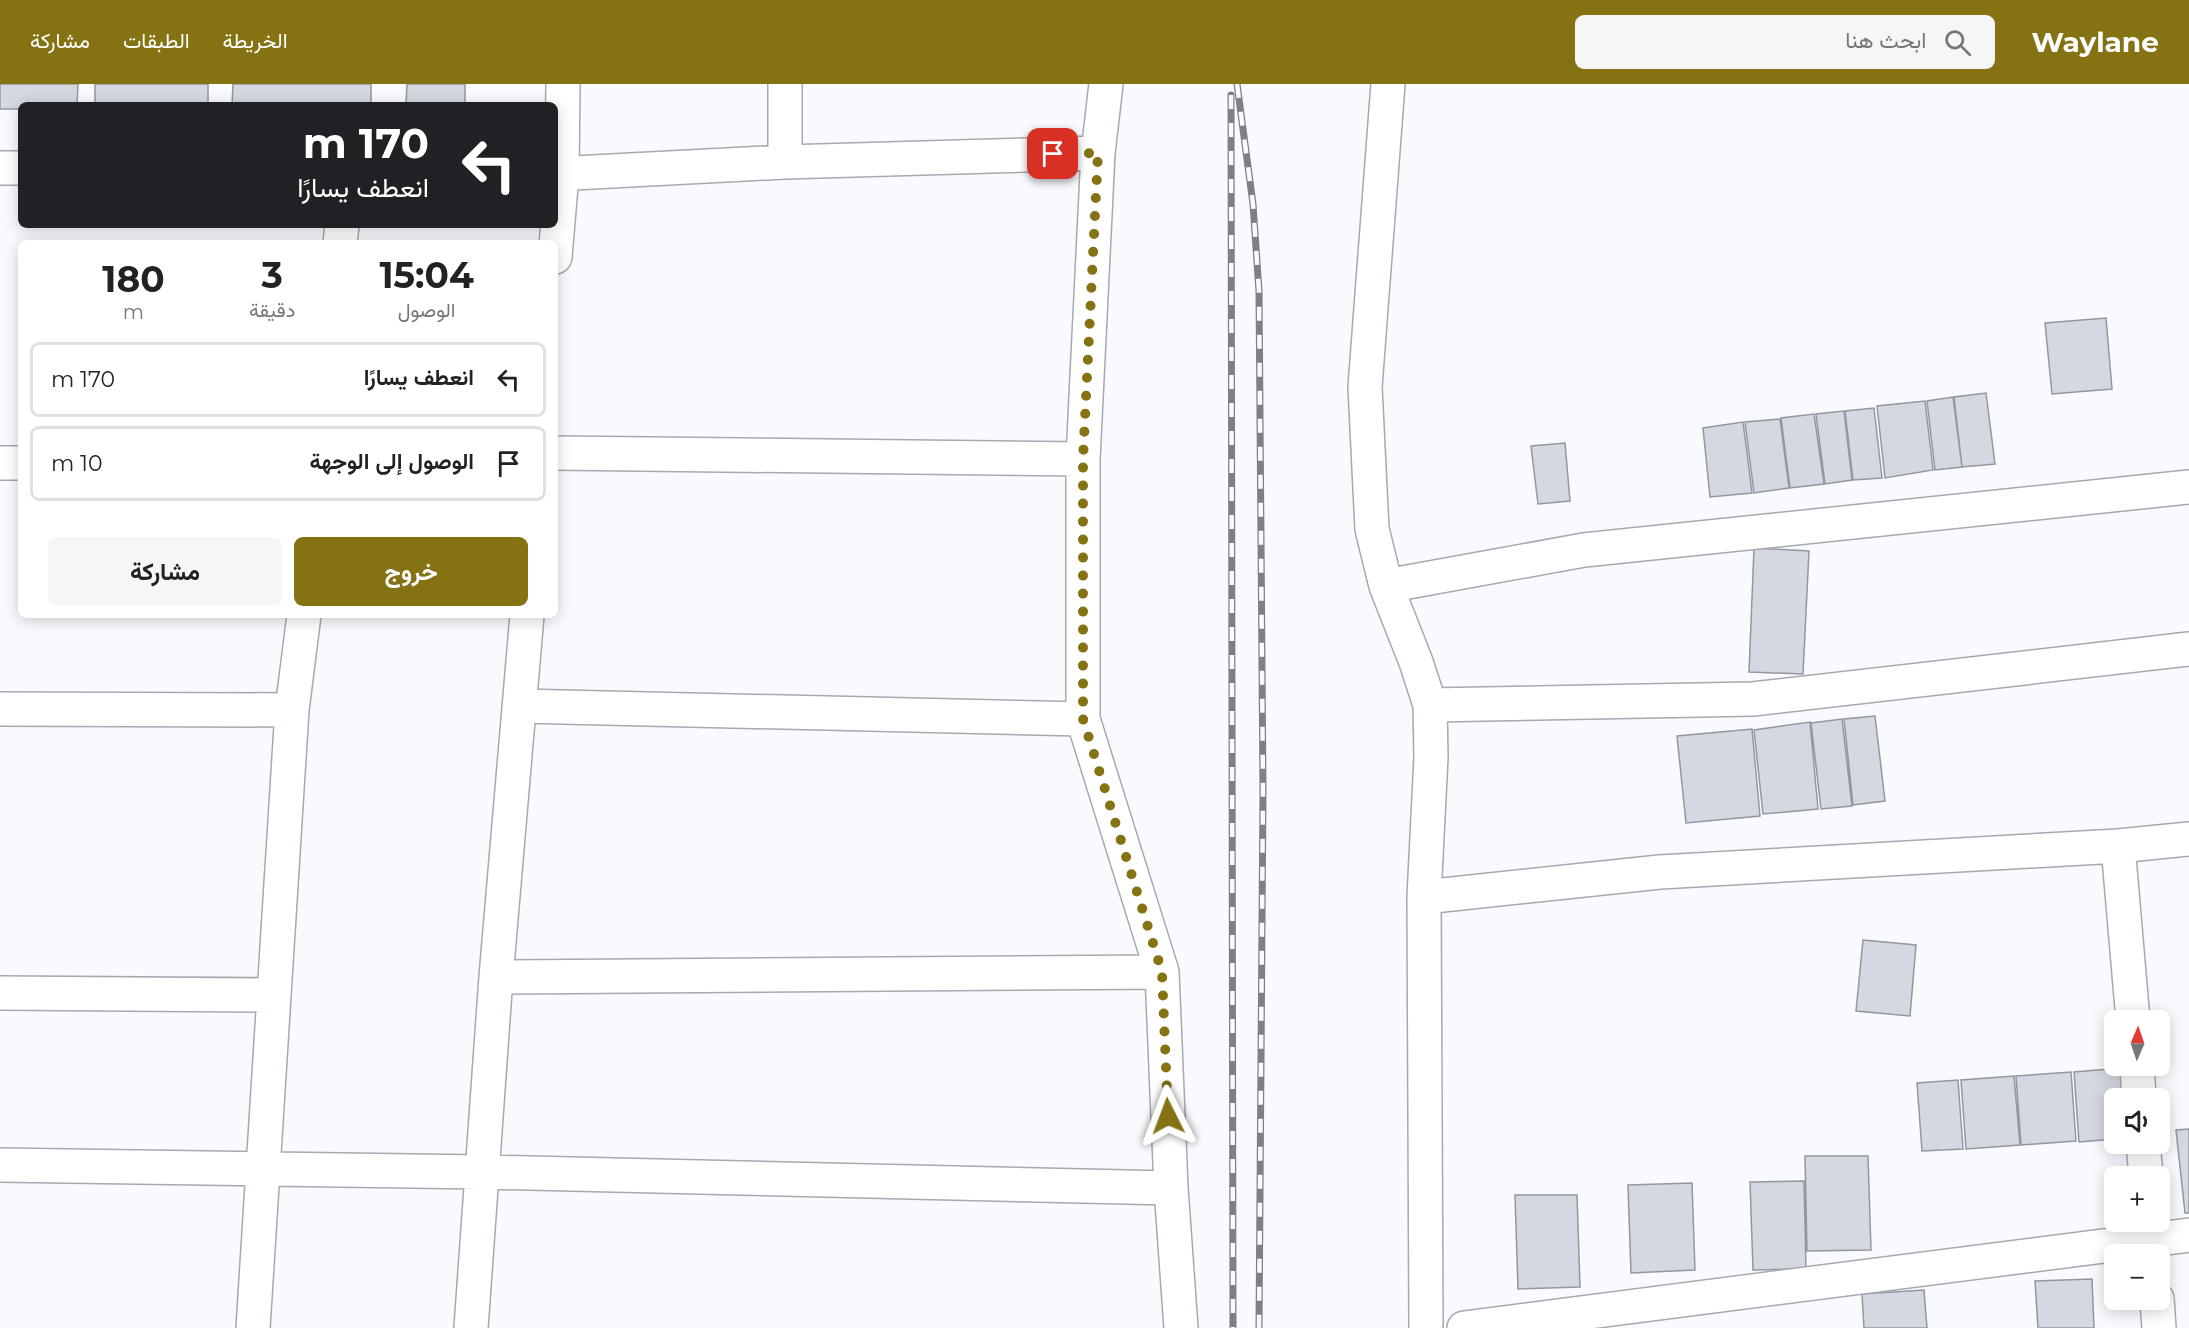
<!DOCTYPE html>
<html lang="ar">
<meta charset="utf-8">
<style>
body{margin:0;font-family:Montserrat,Vazirmatn,sans-serif;background:#f6f6f6;color:#222;direction:rtl;height:100vh;display:flex;flex-direction:column;font-size:22px;white-space:nowrap}
*{box-sizing:border-box;margin:0}
p{font-size:20px;color:#767676}
.icon{flex:none;width:33px;height:33px;fill:none;stroke:currentColor;stroke-width:2;stroke-linecap:round;stroke-linejoin:round}
.map{position:relative;flex:1;overflow:hidden;direction:ltr}
.sheet{position:absolute;left:18px;top:156px;width:540px;height:378px;display:flex;flex-direction:column;background:#fff;border-radius:9px;box-shadow:0 3px 15px #0003;direction:rtl}
.sheet>*{flex:none}
.banner{position:absolute;left:18px;top:18px;width:540px;height:126px;border-radius:9px;box-shadow:0 3px 15px #0003;direction:rtl;background:#202124;color:#fff;overflow:hidden}
.needle{width:39px;rotate:2deg}
.fabs{position:absolute;left:2104px;top:926px;display:grid;gap:12px}
.fabs a{display:grid;place-items:center;width:66px;height:66px;border-radius:9px;background:#fff;box-shadow:0 3px 15px #0003;font-size:30px}
.pin{position:absolute;display:grid;place-items:center;width:51px;height:51px;color:#fff;margin:-26px;border-radius:12px;box-shadow:0 3px 9px #0006}
.me{position:absolute;width:66px;margin:-33px;rotate:357deg;stroke-linejoin:round;filter:drop-shadow(0 0 4px #0008)}
.turn{display:flex;align-items:center;gap:21px;height:126px;padding:0 30px;font-size:27px}
.turn .icon{width:78px;height:78px;stroke-width:2.5}
.turn b{display:block;font-size:42px;line-height:51px}
.eta{display:flex;justify-content:space-evenly;align-items:center;height:102px;text-align:center}
.eta b{font-size:36px;font-weight:700;line-height:42px}
.primary-button{display:flex;gap:12px;margin-top:auto;padding:12px 30px}
.primary-button a{flex:1;height:69px;border-radius:9px;background:#847213;color:#fff;font-size:24px;font-weight:700;line-height:69px;text-align:center}
.primary-button a+a{background:#f6f6f6;color:#222}
ul{padding:0;list-style:none}
li{display:flex;align-items:center;gap:18px;height:75px;margin:0 12px 9px;padding:0 18px;border:3px solid #e0e0e0;border-radius:9px}
li div{flex:1}
li b{display:block;font-size:22px}
li em{font-style:normal}
header{display:flex;align-items:center;gap:36px;box-sizing:border-box;height:84px;padding:0 30px;background:#847213;color:#fff}
header strong{font-size:28px}
nav{display:flex;gap:33px;margin-inline-start:auto;font-size:21px}
.search{width:420px;height:54px;background:#f6f6f6;display:flex;align-items:center;gap:15px;box-sizing:border-box;padding:0 21px;border-radius:9px;color:#767676;font-size:22px}
.map>svg:first-child{display:block}
.building{fill:#d4d8e1;stroke:#93979f;stroke-width:1.5}
.lines{fill:none;stroke-linecap:round;stroke-linejoin:round}
.street-casing{stroke:#a5a9b2;stroke-width:36}
.street{stroke:#fff;stroke-width:33}
.rail-casing{stroke:#7e8083;stroke-width:7}
.rail{stroke:#f9fafe;stroke-width:4.5;stroke-dasharray:14;stroke-linecap:butt}
.route{stroke:#847213;stroke-width:10;stroke-dasharray:0 18}
</style>
<header>
<strong>Waylane</strong>
<div class="search"><svg class="icon" aria-label="search" viewBox="0 0 24 24"><circle cx="10" cy="10" r="6"/><path d="M15 15l6 6"/></svg>ابحث هنا</div>
<nav><a>الخريطة</a><a>الطبقات</a><a>مشاركة</a></nav>
</header>
<div class="map">
<svg width="2189" height="1244" viewBox="0 0 2189 1244">
<rect width="100%" height="100%" fill="#f9fafe"/>
<path class="building" d="M0 0H78L77 21H21V25H0Z
M95 0H208V21H95Z
M233 0H371V21H232Z
M407 0H465V21H406Z
M2106 234 2112 305 2052 310 2045 239Z
M1986 309 1995 380 1962 383 1954 313Z
M1953 313 1962 383 1935 386 1927 317Z
M1925 317 1933 386 1885 394 1877 322Z
M1874 324 1882 394 1853 396 1845 327Z
M1844 327 1852 396 1825 400 1816 330Z
M1814 330 1824 400 1790 404 1781 334Z
M1780 335 1789 404 1754 409 1745 338Z
M1743 338 1752 409 1710 413 1703 344Z
M1565 359 1570 417 1538 420 1531 362Z
M1754 464 1809 467 1803 590 1749 588Z
M1875 632 1885 717 1853 721 1844 635Z
M1842 635 1852 722 1821 725 1811 639Z
M1810 638 1818 725 1763 730 1754 646Z
M1752 645 1760 732 1686 739 1677 652Z
M1863 856 1916 861 1910 932 1856 927Z
M2133 983 2136 1014H2115V1055L2079 1058 2074 988Z
M2071 988 2076 1057 2021 1061 2016 992Z
M2014 992 2020 1061 1966 1065 1961 996Z
M1958 996 1963 1065 1922 1067 1917 999Z
M2189 1045V1129H2185L2176 1046Z
M1805 1072H1868L1871 1166 1807 1167Z
M1804 1097 1806 1185 1753 1186 1750 1098Z
M1692 1099 1695 1186 1631 1189 1628 1101Z
M1515 1111H1577L1580 1203 1518 1205Z
M2092 1195 2094 1244H2038L2035 1197Z
M1924 1206 1927 1244H1864L1862 1210Z"/>
<g class="lines">
<defs>
<path id="street" d="M1106 0 1098 69 1083 375V635L1162 888 1171 1104 1181 1244
M1388 0 1365 303 1372 445 1386 502 1416 578 1430 621 1431 673 1424 813 1426 1244
M785 78V0
M0 84H21
M555 90 785 78 1098 69
M340 159 342 141
M555 173 562 90 563 0
M555 369 1083 375
M0 379H21
M1386 502 1584 466 2189 403
M1430 621 1753 615 2189 565
M520 622 1083 635
M0 625 292 626
M2118 762 2133 936
M1424 813 1660 788 2118 762 2189 755
M496 893 1162 888
M0 909 273 911
M2137 981 2139 1014
M2143 1059 2146 1092
M0 1081 482 1088 1171 1104
M2157 1215 2159 1244
M253 1244 292 626 304 531
M471 1244 496 893 527 531
M1464 1244 2189 1151"/>
</defs>
<use href="#street" class="street-casing"/>
<use href="#street" class="street"/>
<defs>
<path id="rail" d="M1237 0 1253 120 1259 207 1263 706 1259 1244
M1231 11 1233 1244"/>
</defs>
<use href="#rail" class="rail-casing"/>
<use href="#rail" class="rail"/>
</g>
<g class="lines">
<path class="route" d="M1053 70 1098 69 1083 375V635L1162 888 1168 1032"/>
</g>
</svg>
<div class="fabs">
<a><svg class="needle" viewBox="-14 -14 28 28"><path d="M0-13l5 13h-10z" fill="#e53935"/><path d="M0 13l5-13h-10z" fill="#767676"/></svg></a>
<a><svg class="icon" aria-label="sound" viewBox="0 0 24 24"><path d="M4 9h4l5-4v14l-5-4H4zM17 9q2 3 0 6"/></svg></a>
<a>+</a>
<a>−</a>
</div>
<div class="pin" style="left:1053px;top:70px;background:#d93025"><svg class="icon" aria-label="arrive" viewBox="0 0 24 24"><path d="M6 21V4h12l-3 4 3 4H6"/></svg></div>
<svg class="me" style="left:1168px;top:1032px" viewBox="-20 -20 40 40"><path d="M0-17L14 15 0 8-14 15z" fill="#847213" stroke="#fff" stroke-width="4"/></svg>
<div class="banner">
<div class="turn"><svg class="icon" aria-label="left" viewBox="0 0 24 24"><path d="M17 20v-9H6M10 6l-5 5 5 5"/></svg><div><b>170 m</b>انعطف يسارًا</div></div>
</div>
<section class="sheet">
<div class="eta">
<div><b>15:04</b><p>الوصول</p></div>
<div><b>3</b><p>دقيقة</p></div>
<div><b>180</b><p>m</p></div>
</div>
<ul>
<li><svg class="icon" aria-label="left" viewBox="0 0 24 24"><path d="M17 20v-9H6M10 6l-5 5 5 5"/></svg><div><b>انعطف يسارًا</b></div><em>170 m</em></li>
<li><svg class="icon" aria-label="arrive" viewBox="0 0 24 24"><path d="M6 21V4h12l-3 4 3 4H6"/></svg><div><b>الوصول إلى الوجهة</b></div><em>10 m</em></li>
</ul>
<div class="primary-button"><a>خروج</a><a>مشاركة</a></div>
</section>
</div>
